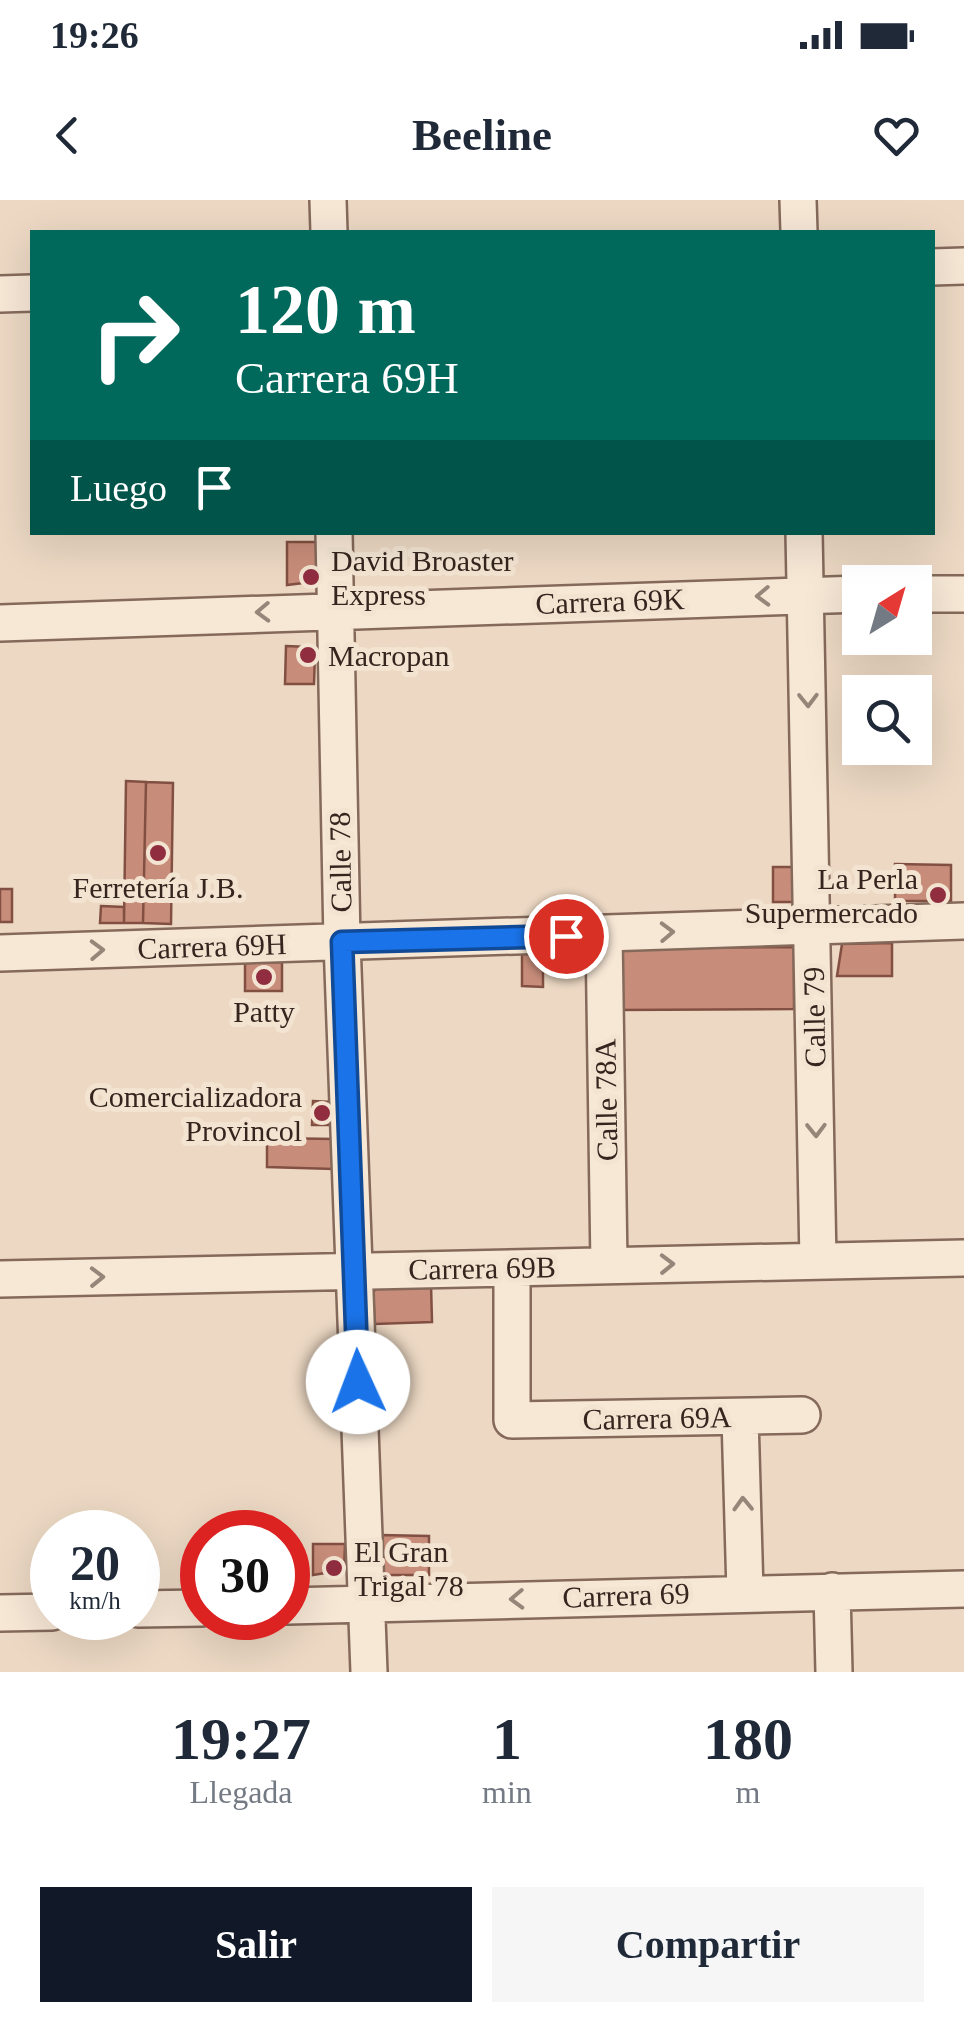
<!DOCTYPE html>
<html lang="es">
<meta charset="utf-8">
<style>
body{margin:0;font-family:"Times New Roman",serif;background:#f6f6f7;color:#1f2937;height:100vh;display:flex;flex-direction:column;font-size:38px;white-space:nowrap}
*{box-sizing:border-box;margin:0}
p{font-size:32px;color:#747a83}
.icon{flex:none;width:55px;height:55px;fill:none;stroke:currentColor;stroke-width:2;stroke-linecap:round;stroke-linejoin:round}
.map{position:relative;height:1472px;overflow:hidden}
.details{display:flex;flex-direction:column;background:#fff;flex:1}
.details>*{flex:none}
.banner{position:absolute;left:30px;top:30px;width:905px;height:305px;border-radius:0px;box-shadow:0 10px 40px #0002;background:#00695c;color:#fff;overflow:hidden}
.needle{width:65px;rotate:37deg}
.fabs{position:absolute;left:842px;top:365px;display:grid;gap:20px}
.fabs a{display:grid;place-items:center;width:90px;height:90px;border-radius:0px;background:#fff;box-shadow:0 10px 40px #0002;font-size:50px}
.speed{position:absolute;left:30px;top:1310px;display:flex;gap:20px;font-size:50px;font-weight:700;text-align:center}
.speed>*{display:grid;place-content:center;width:130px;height:130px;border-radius:50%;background:#fff;box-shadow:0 10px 40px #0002;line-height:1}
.speed small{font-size:25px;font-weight:400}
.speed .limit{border:15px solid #d22;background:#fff;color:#111}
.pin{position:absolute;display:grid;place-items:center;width:85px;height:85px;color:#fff;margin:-42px;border:5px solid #fff;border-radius:50%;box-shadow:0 2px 10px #0007}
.me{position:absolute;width:110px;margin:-55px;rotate:358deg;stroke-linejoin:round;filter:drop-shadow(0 0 8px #0008)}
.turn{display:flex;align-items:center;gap:35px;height:210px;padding:0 40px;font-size:45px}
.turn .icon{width:130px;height:130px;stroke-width:2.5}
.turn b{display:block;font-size:70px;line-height:85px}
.then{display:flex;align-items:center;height:95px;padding:0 40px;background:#0003;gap:20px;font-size:38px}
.eta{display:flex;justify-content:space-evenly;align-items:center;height:170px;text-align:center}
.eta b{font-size:60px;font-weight:700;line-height:70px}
.action{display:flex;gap:20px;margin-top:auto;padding:20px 40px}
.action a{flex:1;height:115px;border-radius:0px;background:#111827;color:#fff;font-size:40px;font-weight:700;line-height:115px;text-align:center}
.action a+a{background:#f6f6f7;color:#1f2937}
.status{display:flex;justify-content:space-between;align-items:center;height:70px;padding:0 50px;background:#fff;direction:ltr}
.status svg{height:28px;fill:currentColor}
header{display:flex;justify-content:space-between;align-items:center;height:130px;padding:0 40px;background:#fff;font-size:45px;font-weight:700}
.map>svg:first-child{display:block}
.building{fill:#c88d7a;stroke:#825042;stroke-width:2.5}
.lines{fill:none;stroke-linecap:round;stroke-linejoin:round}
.minor-casing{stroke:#856a5b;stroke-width:40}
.minor{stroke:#f7e7d5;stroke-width:35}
.oneway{stroke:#96867a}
.route-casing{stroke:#114b97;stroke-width:25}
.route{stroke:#1a73e8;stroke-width:18}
.poi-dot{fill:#902e40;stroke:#f3e4d2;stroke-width:4}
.labels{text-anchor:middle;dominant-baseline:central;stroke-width:10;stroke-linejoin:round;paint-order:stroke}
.poi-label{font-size:30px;fill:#35251e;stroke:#f3e4d2;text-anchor:start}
.street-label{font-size:30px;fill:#35251e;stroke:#f3e4d2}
</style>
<div class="status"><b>19:26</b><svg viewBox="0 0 49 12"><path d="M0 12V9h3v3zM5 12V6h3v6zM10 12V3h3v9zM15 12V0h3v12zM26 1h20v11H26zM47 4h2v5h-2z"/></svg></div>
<header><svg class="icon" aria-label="back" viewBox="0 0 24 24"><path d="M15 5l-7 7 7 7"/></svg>Beeline<svg class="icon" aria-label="heart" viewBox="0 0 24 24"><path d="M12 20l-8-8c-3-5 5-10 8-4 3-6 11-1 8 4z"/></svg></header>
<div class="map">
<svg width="964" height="1472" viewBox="0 0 964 1472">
<rect width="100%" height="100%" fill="#ecd8c3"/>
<path class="building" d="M287 342H322L320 381 287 385Z
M286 446 309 447 315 454 314 484H285Z
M126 581 146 582 143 723H124Z
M146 582 173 583 171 724 143 723Z
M895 664 951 665V701H895Z
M773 667H796V702H773Z
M0 689H12V722H0Z
M101 706 124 707V723H100Z
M892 743V776H837L842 744Z
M794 747V809L616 810V748Z
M522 753 543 754V787L522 786Z
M282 762V791H245V763Z
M313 901 331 902 330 925H312Z
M267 938 334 939 333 969 267 967Z
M431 1084 432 1122 375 1124 373 1092 379 1086Z
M380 1335 429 1336V1375H380Z
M313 1344H345L344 1370 313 1375Z"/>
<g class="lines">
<defs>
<path id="minor" d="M328 0 329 32
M798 0 799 32
M932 67 964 66
M0 94 32 93
M334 332 342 742 369 1472
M804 332 818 1061
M915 394H964
M0 423 860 394
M604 734 609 1065
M0 753 964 721
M512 1068V1220L802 1215
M0 1079 964 1058
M740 1217 745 1392
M832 1391 834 1472
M288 1406 964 1389
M138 1409 202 1408
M0 1413 52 1412"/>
</defs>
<use href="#minor" class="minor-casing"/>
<use href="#minor" class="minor"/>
</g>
<defs><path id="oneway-chevron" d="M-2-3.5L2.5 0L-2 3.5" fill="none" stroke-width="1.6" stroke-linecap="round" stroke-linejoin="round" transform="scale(2.5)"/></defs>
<g class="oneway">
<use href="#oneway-chevron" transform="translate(763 396) rotate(178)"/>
<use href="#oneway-chevron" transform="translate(263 412) rotate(178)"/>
<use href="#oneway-chevron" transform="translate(808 500) rotate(89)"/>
<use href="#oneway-chevron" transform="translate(667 732) rotate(-2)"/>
<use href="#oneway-chevron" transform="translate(97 750) rotate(-2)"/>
<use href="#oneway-chevron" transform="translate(816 930) rotate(89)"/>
<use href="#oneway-chevron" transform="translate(667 1064) rotate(-1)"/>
<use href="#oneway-chevron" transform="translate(97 1077) rotate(-1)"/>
<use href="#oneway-chevron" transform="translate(743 1304) rotate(-92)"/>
<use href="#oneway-chevron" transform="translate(517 1399) rotate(178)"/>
</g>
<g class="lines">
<defs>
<path id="route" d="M358 1182 342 742 566 736"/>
</defs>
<use href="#route" class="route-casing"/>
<use href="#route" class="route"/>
</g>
<g class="poi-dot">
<circle cx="311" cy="377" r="10"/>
<circle cx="308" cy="455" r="10"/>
<circle cx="158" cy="653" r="10"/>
<circle cx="938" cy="695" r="10"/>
<circle cx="264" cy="777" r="10"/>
<circle cx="322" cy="913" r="10"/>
<circle cx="334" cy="1368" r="10"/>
</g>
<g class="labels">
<g class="poi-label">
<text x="331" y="360">David Broaster<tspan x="331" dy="34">Express</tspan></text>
<text x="328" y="455">Macropan</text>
<text x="918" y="678" text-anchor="end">La Perla<tspan x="918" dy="34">Supermercado</tspan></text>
<text x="158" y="687" text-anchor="middle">Ferretería J.B.</text>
<text x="264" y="811" text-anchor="middle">Patty</text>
<text x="302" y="896" text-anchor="end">Comercializadora<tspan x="302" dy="34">Provincol</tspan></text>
<text x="354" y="1351">El Gran<tspan x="354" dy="34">Trigal 78</tspan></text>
</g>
<g class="street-label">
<text transform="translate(610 401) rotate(-2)">Carrera 69K</text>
<text transform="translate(340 662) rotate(-91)">Calle 78</text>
<text transform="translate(212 746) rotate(-2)">Carrera 69H</text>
<text transform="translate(814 817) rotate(-91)">Calle 79</text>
<text transform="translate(606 900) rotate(-91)">Calle 78A</text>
<text transform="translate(482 1068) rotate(-1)">Carrera 69B</text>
<text transform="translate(657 1218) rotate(-1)">Carrera 69A</text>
<text transform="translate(626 1395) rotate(-2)">Carrera 69</text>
</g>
</g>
</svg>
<div class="fabs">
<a><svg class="needle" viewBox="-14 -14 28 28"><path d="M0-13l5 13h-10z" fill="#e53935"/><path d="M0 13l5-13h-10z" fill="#747a83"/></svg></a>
<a><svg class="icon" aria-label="search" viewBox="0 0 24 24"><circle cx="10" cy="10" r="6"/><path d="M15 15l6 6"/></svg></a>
</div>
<div class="speed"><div>20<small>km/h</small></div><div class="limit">30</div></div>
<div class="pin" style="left:566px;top:736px;background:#d93025"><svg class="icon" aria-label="arrive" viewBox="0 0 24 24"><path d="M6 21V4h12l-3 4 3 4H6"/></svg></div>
<svg class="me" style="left:358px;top:1182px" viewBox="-20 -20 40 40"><circle r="19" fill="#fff"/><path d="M0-13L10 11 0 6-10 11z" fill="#1a73e8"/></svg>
<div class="banner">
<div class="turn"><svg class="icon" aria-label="right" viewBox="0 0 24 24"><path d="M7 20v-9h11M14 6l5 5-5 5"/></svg><div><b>120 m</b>Carrera 69H</div></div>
<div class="then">Luego<svg class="icon" aria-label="arrive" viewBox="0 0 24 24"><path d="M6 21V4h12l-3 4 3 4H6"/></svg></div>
</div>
</div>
<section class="details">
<div class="eta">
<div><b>19:27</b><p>Llegada</p></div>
<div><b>1</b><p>min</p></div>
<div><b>180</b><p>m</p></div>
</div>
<div class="action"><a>Salir</a><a>Compartir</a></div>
</section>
